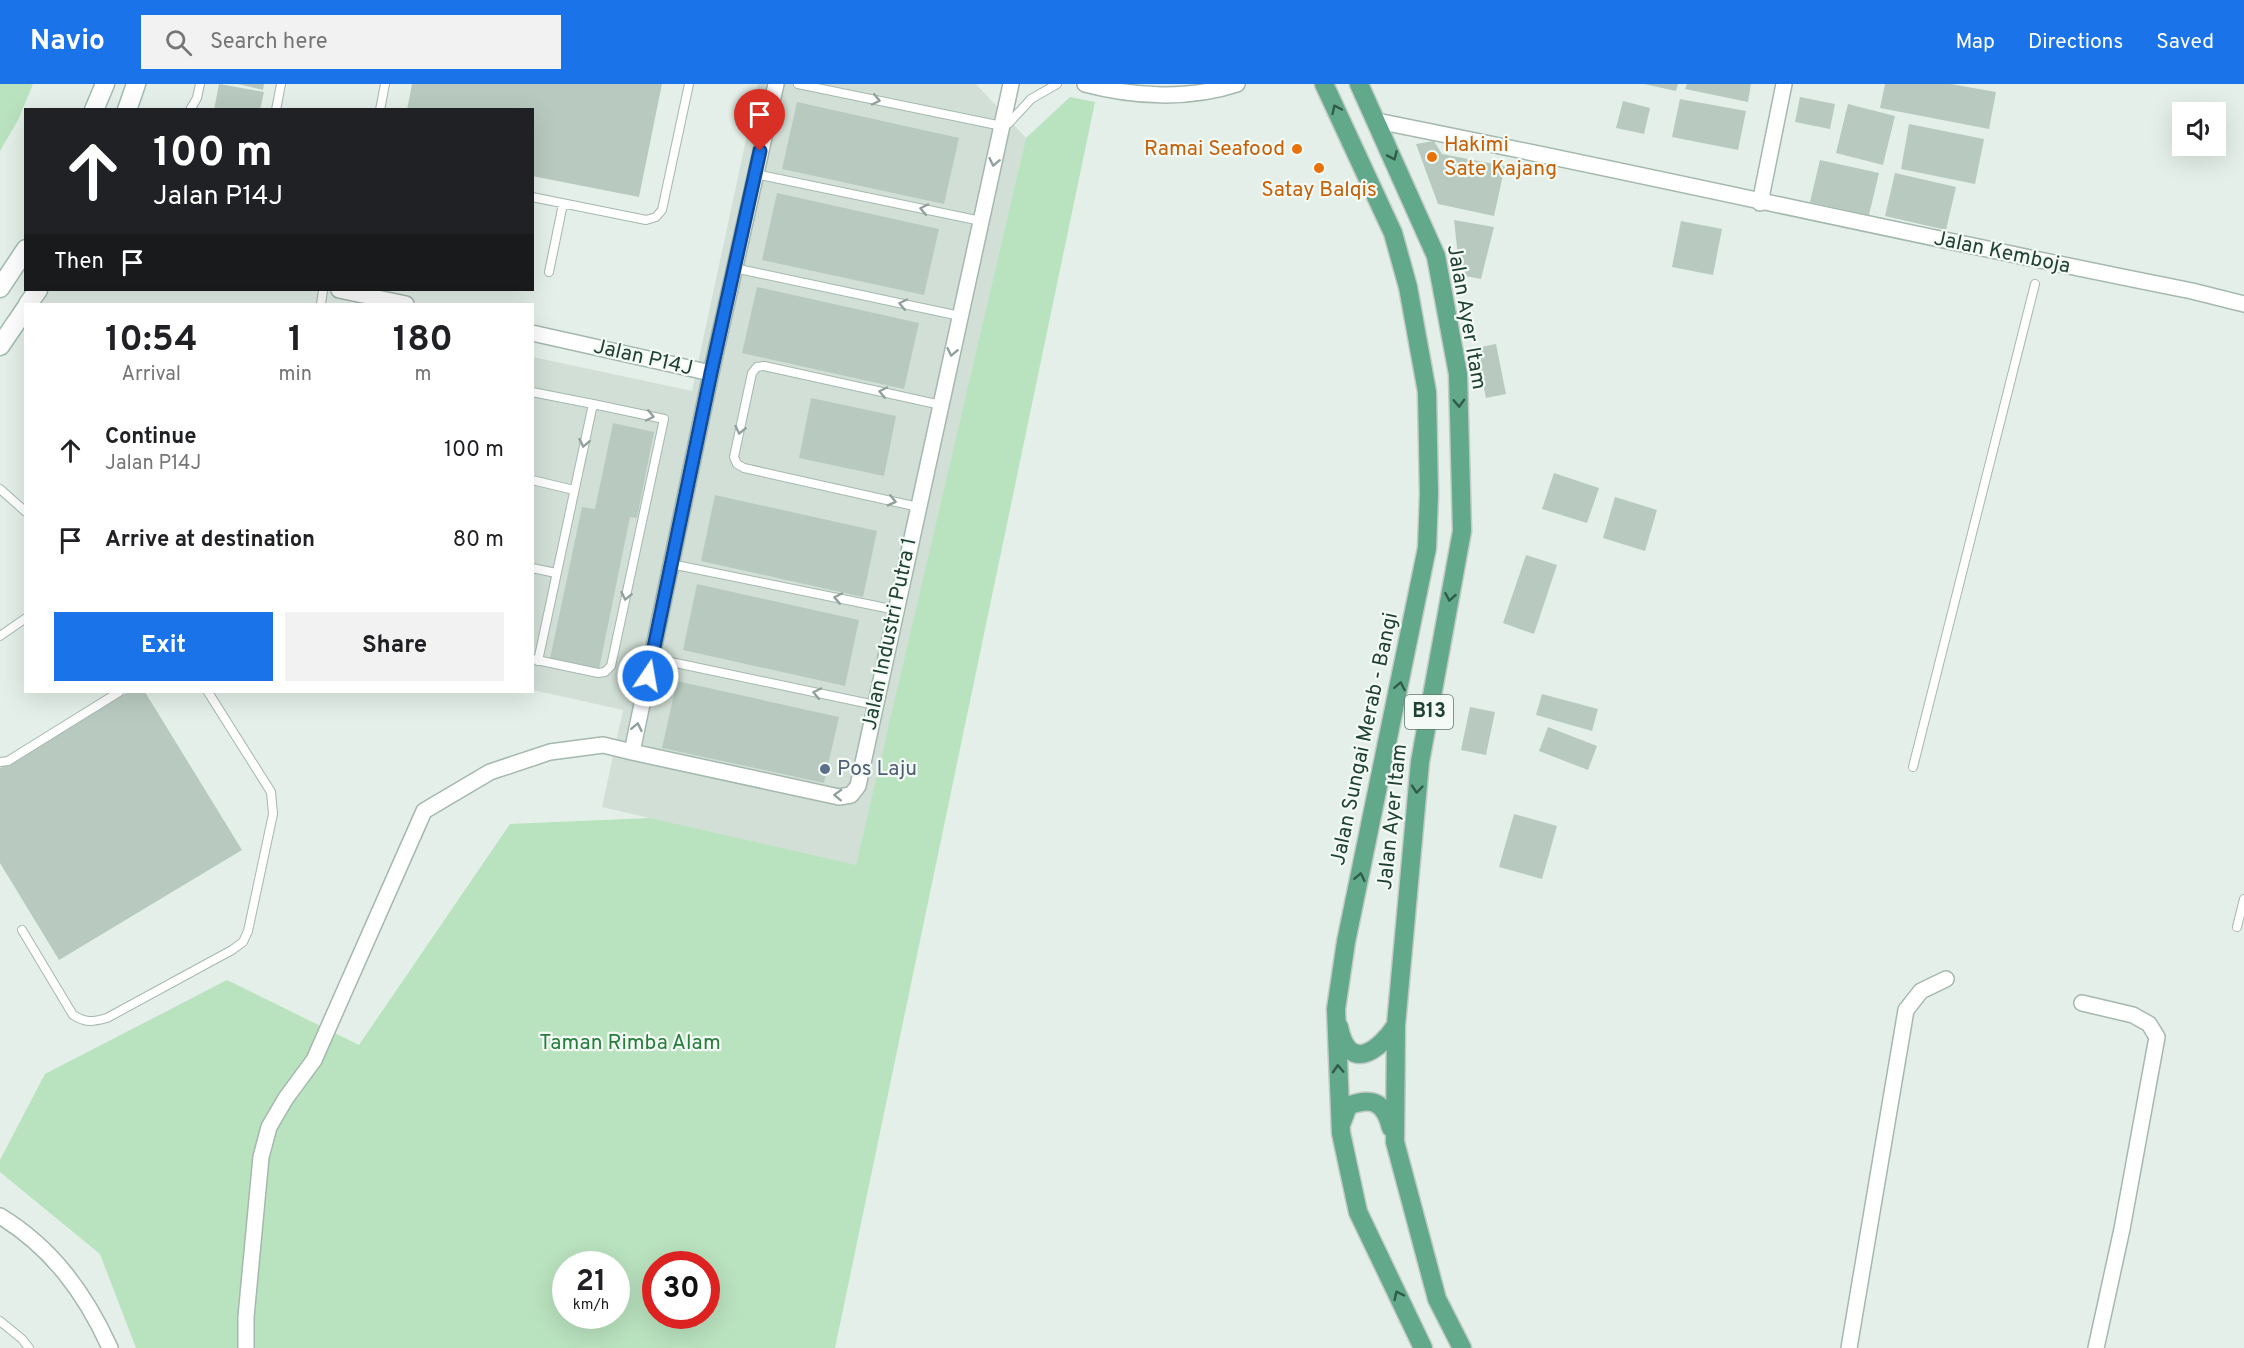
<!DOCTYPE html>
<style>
body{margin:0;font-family:Overpass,sans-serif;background:#f2f2f2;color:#202124;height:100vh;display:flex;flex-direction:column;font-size:22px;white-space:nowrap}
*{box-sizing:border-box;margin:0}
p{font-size:20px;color:#757577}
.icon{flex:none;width:33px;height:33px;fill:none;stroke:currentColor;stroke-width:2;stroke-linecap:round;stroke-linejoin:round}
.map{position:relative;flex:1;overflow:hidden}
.panel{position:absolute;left:24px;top:219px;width:510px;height:390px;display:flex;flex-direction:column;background:#fff;border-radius:0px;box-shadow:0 6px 24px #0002}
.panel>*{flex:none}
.guide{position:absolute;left:24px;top:24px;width:510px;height:183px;border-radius:0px;box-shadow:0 6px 24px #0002;background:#202124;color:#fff;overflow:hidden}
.buttons{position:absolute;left:2172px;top:18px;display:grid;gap:12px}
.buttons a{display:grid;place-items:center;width:54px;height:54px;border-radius:0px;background:#fff;box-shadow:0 6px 24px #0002;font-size:30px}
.speed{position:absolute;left:552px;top:1167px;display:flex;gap:12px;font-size:30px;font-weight:700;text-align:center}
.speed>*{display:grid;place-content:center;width:78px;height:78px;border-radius:50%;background:#fff;box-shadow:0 6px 24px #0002;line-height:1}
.speed small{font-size:15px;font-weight:400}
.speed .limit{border:9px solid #d22;background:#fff;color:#111}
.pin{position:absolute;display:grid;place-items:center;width:51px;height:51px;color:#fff;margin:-62px -26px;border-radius:50% 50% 50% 0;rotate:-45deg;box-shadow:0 0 6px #0007}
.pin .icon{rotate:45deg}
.me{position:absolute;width:66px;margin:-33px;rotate:12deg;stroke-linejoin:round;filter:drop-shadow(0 0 4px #0008)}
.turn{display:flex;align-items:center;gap:21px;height:126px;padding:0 30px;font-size:27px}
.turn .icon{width:78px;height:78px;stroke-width:2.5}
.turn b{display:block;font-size:42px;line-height:51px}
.then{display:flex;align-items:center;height:57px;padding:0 30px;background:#0003;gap:12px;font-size:22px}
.eta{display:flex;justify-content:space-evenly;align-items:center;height:102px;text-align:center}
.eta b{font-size:36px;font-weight:700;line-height:42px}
.cta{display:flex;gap:12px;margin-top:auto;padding:12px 30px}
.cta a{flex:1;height:69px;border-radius:0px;background:#1a73e8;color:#fff;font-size:24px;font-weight:700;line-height:69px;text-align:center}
.cta a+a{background:#f2f2f2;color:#202124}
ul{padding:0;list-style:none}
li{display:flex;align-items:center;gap:18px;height:90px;padding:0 30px}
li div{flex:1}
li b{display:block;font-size:22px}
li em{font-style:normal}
header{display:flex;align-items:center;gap:36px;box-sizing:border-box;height:84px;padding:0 30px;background:#1a73e8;color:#fff}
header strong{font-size:28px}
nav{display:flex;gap:33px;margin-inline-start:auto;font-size:21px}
.search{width:420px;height:54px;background:#f2f2f2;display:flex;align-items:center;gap:15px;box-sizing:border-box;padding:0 21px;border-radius:0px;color:#757577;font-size:22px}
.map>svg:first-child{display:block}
.built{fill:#d1dfd6}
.green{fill:#b9e2be;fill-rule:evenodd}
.building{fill:#b8cac0}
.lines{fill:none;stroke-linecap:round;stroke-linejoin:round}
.service-casing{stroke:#a5b8ae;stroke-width:10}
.minor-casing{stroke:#a5b8ae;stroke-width:18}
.secondary-casing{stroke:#a0bcae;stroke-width:21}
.primary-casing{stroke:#c1cac6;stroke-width:21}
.service{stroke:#fff;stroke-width:8}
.minor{stroke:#fff;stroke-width:15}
.secondary{stroke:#fff;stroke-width:18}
.primary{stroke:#62a98c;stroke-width:18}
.oneway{stroke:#90a09a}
.oneway2{stroke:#305c4a}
.route-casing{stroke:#114b97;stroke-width:15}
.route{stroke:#1a73e8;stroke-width:10}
.food-dot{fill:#e8710a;stroke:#f4faf6;stroke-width:2}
.service-dot{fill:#5c6f8a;stroke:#f4faf6;stroke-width:2}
.labels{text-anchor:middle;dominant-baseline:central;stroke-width:4.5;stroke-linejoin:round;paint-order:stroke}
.shield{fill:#f4faf6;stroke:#60796e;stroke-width:1.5}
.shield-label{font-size:20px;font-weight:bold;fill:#204234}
.food-label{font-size:21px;fill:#c56008;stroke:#f4faf6;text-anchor:start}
.street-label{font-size:21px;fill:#204234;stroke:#f4faf6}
.service-label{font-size:21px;fill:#4e5e75;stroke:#f4faf6;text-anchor:start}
.park-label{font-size:21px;fill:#257e3a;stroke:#f4faf6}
</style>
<header>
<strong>Navio</strong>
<div class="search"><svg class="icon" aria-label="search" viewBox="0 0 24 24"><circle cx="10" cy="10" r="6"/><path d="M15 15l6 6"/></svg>Search here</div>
<nav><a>Map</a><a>Directions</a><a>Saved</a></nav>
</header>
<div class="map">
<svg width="2244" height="1264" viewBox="0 0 2244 1264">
<rect width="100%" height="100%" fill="#e3efe8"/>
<path class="built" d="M758 0H976L1026 54 856 782 602 723 623 626 533 606V273L692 307Z"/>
<path class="green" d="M0 0H33L18 36 0 67Z
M1070 13 1095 18 835 1264H136L100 1170 0 1088V1076L45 990 227 896 359 961 510 740 650 734 856 781 1026 54ZM566 1180H616V1232H566ZM656 1180H706V1232H656Z"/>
<path class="building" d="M219 0 264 8 260 26H214Z
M238 0H264L263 6Z
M412 0H662L639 113 532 92V26H407Z
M1644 0H1678L1676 7Z
M1687 0H1751L1748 18 1685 5Z
M1885 0H1951L1996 8 1989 45 1880 24Z
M1800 13 1835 20 1830 45 1795 38Z
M1680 15 1746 27 1738 66 1672 53Z
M1623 17 1650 24 1644 50 1616 44Z
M797 18 959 54 944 120 782 85Z
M1848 20 1895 32 1883 81 1836 69Z
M1909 40 1984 55 1975 100 1901 85Z
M1434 57 1442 70 1505 82 1494 132 1438 120 1416 60Z
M1820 76 1879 89 1869 131 1810 118Z
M1895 89 1956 103 1946 146 1885 132Z
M777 109 939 145 924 211 762 176Z
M1454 136 1494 143 1481 195 1460 191Z
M1681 137 1722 145 1713 191 1672 183Z
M757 203 919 239 904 305 742 269Z
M1496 260 1506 310 1486 314 1476 264Z
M811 314 896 332 884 392 799 374Z
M613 339 654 348 637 434 630 433 599 585 550 575 582 423 595 425Z
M1554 389 1599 404 1587 439 1542 425Z
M715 411 877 447 863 513 701 477Z
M1615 413 1657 426 1645 467 1603 454Z
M1526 471 1557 481 1534 550 1503 539Z
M697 500 859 536 845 602 683 566Z
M677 597 839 633 824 699 662 664Z
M128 608H145L242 766 59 876 0 779V684Z
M1542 610 1598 625 1592 647 1536 631Z
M1470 623 1495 628 1486 671 1461 666Z
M1548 643 1597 662 1588 686 1539 667Z
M1514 730 1557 742 1542 795 1499 783Z"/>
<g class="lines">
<defs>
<path id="service" d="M798 0 1002 42 1009 39 1031 15 1057 0
M190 26 197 14 200 0
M276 26 281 0
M380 26 385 0
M755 90 981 137
M532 113 646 136 656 133 662 126 689 0
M734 184 960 232
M549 188 563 120
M321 220 323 206
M532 308 593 320 538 577
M532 396 574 406
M0 405 26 428
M918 423 744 384 737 380 734 373 752 289 757 283 764 282 941 321
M671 480 896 526
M532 484 556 489
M0 552 26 534
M652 574 875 621
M532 575 598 589 605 588 611 582 664 335 593 320
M0 678 8 677 119 608
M1913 683 2035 200
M2237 843 2244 815
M22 846 73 931C86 939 92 938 107 934L232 866 243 858 248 847 273 730 271 708 208 608
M0 1237 22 1255 29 1264"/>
<path id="minor" d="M776 0 711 289 632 668 839 713 851 711 858 702 1011 0
M1085 0C1134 13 1189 16 1237 0
M1377 37C1649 91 1919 153 2192 207L2244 220
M1760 119 1784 0
M339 206 406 220
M532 249 711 289
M2082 919 2133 931 2149 940 2157 953 2122 1145 2096 1264
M0 1132C52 1164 85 1209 110 1264
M246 1264V1233L261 1073 269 1043 286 1014 314 976 424 727 490 688 550 668 603 661 632 668
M1849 1264 1906 926 1921 907 1946 895"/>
<path id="secondary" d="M94 26 105 0
M127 26 136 0
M0 204 26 165
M28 220 38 206
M0 262 26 224"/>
<path id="primary" d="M1324 0 1393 149 1408 203 1427 308 1429 410 1427 464 1346 858 1336 925 1341 1049 1358 1128 1423 1264
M1359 0 1436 172 1458 290 1462 447 1420 678 1396 941 1395 1058 1437 1215 1462 1264
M1339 943C1348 989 1379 968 1396 941
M1342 1038 1348 1022C1373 1012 1385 1019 1391 1044"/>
</defs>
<use href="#service" class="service-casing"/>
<use href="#minor" class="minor-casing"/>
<use href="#secondary" class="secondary-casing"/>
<use href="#primary" class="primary-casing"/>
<use href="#service" class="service"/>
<use href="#minor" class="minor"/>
<use href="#secondary" class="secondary"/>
<use href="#primary" class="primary"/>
</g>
<defs><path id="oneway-chevron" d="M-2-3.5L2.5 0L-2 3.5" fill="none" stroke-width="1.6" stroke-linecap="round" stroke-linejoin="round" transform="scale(1.5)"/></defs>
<g class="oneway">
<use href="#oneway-chevron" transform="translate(876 16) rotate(12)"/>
<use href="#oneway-chevron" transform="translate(994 78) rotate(102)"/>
<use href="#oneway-chevron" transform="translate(924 125) rotate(-168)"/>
<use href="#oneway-chevron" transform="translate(903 220) rotate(-168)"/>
<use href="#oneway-chevron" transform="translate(952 268) rotate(102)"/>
<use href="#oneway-chevron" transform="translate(883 308) rotate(-168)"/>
<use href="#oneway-chevron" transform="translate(650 332) rotate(12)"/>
<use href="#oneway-chevron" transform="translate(740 346) rotate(102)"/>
<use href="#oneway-chevron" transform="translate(584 359) rotate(102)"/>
<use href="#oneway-chevron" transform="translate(892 417) rotate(13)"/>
<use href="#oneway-chevron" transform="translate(626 512) rotate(102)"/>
<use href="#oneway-chevron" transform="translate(838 514) rotate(-168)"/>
<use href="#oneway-chevron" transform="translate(817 609) rotate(-168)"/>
<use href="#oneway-chevron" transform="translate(637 643) rotate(-78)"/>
<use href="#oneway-chevron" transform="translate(838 711) rotate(-178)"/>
</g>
<g class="oneway2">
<use href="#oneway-chevron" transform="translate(1336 25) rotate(-115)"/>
<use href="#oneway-chevron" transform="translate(1393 72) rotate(66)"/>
<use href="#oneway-chevron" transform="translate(1459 319) rotate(88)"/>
<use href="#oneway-chevron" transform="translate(1450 513) rotate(100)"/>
<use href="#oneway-chevron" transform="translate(1400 602) rotate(-79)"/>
<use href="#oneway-chevron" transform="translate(1417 705) rotate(95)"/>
<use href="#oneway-chevron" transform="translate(1360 793) rotate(-78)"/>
<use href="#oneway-chevron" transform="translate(1338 985) rotate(-93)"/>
<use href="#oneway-chevron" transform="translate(1398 1211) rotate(-116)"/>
</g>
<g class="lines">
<defs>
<path id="route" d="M648 592 711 289 760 67"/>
</defs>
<use href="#route" class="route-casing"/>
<use href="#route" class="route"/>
</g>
<g class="food-dot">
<circle cx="1297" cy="65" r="6"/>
<circle cx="1432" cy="73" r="6"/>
<circle cx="1319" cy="84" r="6"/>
</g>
<circle class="service-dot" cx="825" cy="685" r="6"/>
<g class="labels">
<rect class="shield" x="1405" y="611" width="48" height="34" rx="4.5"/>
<g class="shield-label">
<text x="1429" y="628">B13</text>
</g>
<g class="food-label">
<text x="1444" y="61">Hakimi<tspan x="1444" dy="24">Sate Kajang</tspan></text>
<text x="1285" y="65" text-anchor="end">Ramai Seafood</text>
<text x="1319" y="106" text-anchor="middle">Satay Balqis</text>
</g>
<g class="street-label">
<text transform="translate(2002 169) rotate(12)">Jalan Kemboja</text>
<text transform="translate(1466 233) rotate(80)">Jalan Ayer Itam</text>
<text transform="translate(643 274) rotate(13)">Jalan P14J</text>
<text transform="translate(890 550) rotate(-78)">Jalan Industri Putra 1</text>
<text transform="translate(1365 655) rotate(-78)">Jalan Sungai Merab - Bangi</text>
<text transform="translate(1393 733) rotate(-84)">Jalan Ayer Itam</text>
</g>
<g class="service-label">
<text x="837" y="685">Pos Laju</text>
</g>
<g class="park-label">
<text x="630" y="959">Taman Rimba Alam</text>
</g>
</g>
</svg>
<div class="buttons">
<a><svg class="icon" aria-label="sound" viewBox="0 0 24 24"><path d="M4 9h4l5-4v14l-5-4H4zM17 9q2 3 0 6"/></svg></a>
</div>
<div class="speed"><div>21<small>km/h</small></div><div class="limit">30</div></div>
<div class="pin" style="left:760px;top:67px;background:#d93025"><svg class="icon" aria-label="arrive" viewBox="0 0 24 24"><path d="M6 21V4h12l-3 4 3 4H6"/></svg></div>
<svg class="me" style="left:648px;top:592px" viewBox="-20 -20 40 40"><circle r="17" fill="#1a73e8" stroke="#fff" stroke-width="3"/><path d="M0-11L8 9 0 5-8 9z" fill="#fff"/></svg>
<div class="guide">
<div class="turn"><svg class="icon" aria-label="ahead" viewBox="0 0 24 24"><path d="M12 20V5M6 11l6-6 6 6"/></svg><div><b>100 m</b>Jalan P14J</div></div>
<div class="then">Then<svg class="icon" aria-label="arrive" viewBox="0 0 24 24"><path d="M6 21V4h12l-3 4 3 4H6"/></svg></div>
</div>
<section class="panel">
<div class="eta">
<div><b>10:54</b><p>Arrival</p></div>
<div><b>1</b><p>min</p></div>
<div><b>180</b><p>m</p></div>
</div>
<ul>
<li><svg class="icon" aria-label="ahead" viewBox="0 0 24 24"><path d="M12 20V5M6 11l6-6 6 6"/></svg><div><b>Continue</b><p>Jalan P14J</p></div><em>100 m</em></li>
<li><svg class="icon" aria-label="arrive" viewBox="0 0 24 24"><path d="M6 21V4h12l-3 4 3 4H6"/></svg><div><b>Arrive at destination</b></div><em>80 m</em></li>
</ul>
<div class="cta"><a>Exit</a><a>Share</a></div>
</section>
</div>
